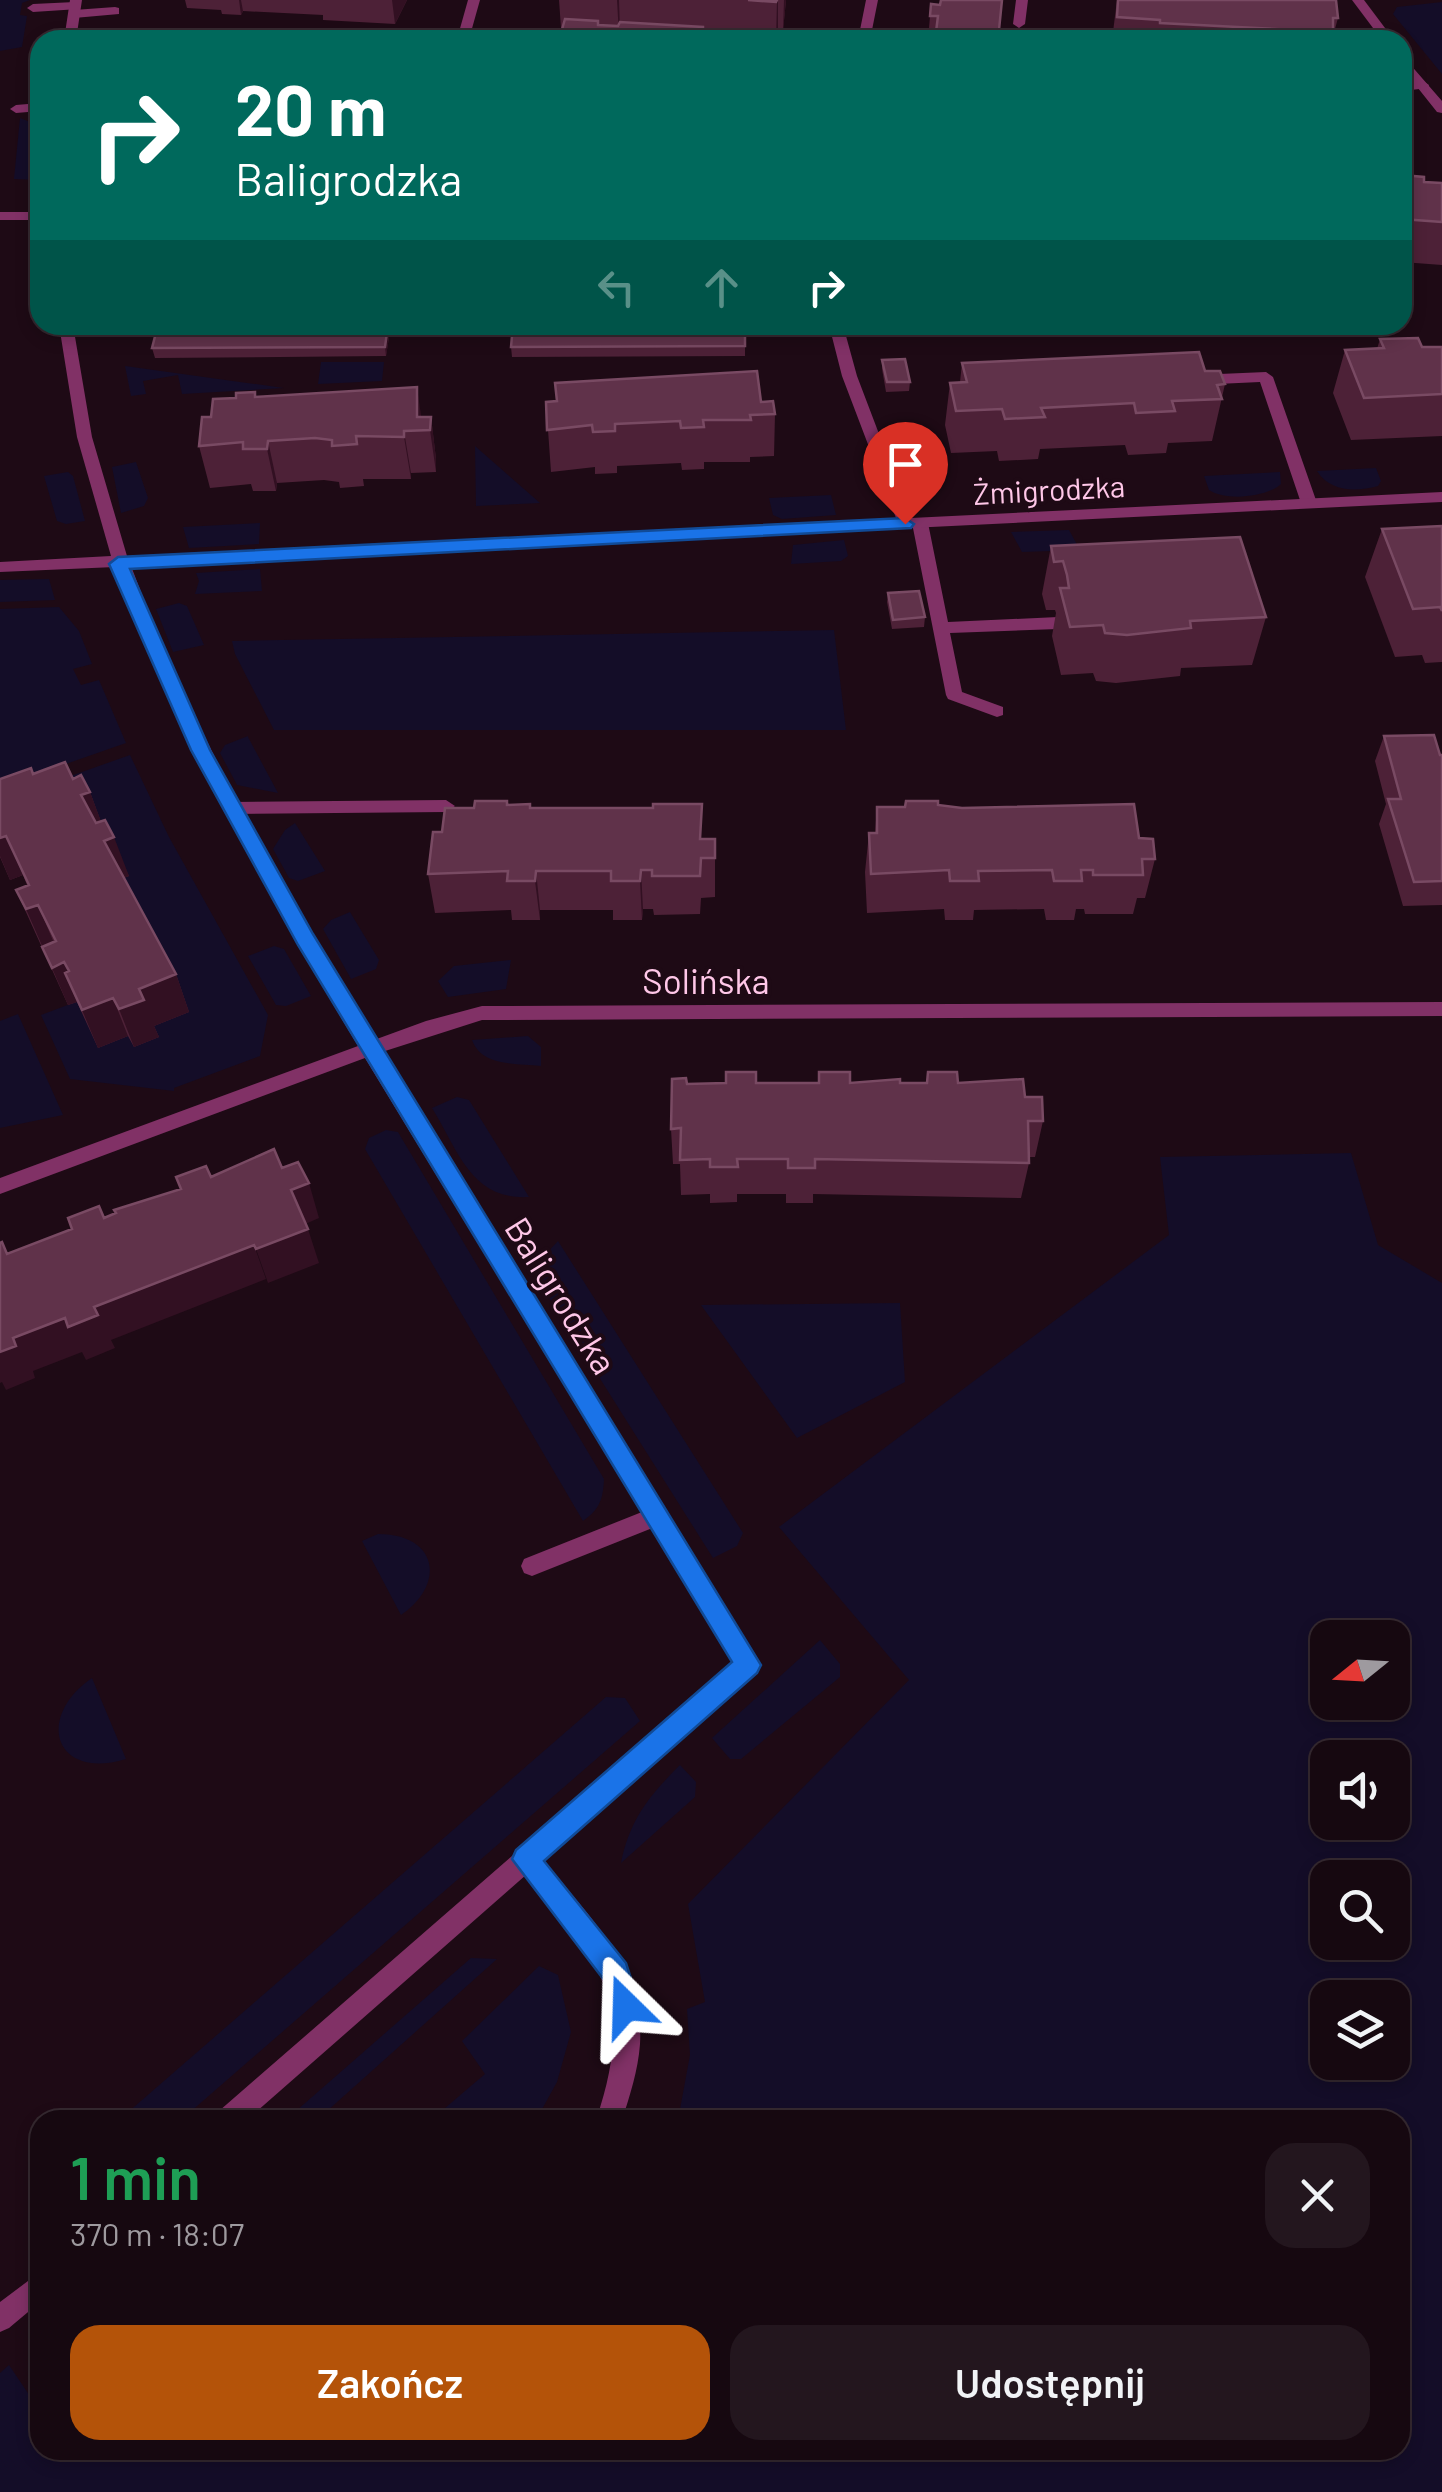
<!DOCTYPE html>
<html lang="pl">
<meta charset="utf-8">
<style>
body{margin:0;font-family:Barlow,sans-serif;background:#23161e;color:#f1f3f6;height:100vh;display:flex;flex-direction:column;font-size:38px;white-space:nowrap}
*{box-sizing:border-box;margin:0}
p{font-size:32px;color:#9e9a9f}
.icon{flex:none;width:55px;height:55px;fill:none;stroke:currentColor;stroke-width:2;stroke-linecap:round;stroke-linejoin:round}
.map{position:relative;flex:1;overflow:hidden}
.sheet{position:absolute;left:30px;top:2110px;width:1380px;height:350px;display:flex;flex-direction:column;background:#160810;border-radius:30px;box-shadow:0 5px 15px #0003,0 0 0 2px #352930}
.sheet>*{flex:none}
.top-card{position:absolute;left:30px;top:30px;width:1382px;height:305px;border-radius:30px;box-shadow:0 5px 15px #0003,0 0 0 2px #352930;background:#00695c;color:#fff;overflow:hidden}
.needle{width:65px;rotate:252deg}
.controls{position:absolute;left:1310px;top:1620px;display:grid;gap:20px}
.controls a{display:grid;place-items:center;width:100px;height:100px;border-radius:20px;background:#160810;box-shadow:0 5px 15px #0003,0 0 0 2px #352930;font-size:50px}
.pin{position:absolute;display:grid;place-items:center;width:85px;height:85px;color:#fff;margin:-102px -42px;border-radius:50% 50% 50% 0;rotate:-45deg;box-shadow:0 0 10px #0007}
.pin .icon{rotate:45deg}
.me{position:absolute;width:110px;margin:-55px;rotate:338deg;stroke-linejoin:round;filter:drop-shadow(0 0 8px #0008)}
.turn{display:flex;align-items:center;gap:35px;height:210px;padding:0 40px;font-size:45px}
.turn .icon{width:130px;height:130px;stroke-width:2.5}
.turn b{display:block;font-size:70px;line-height:85px}
.lanes{display:flex;align-items:center;height:95px;padding:0 40px;background:#0003;justify-content:center;gap:50px;direction:ltr}
.lanes .off{opacity:.35}
.round{display:grid;place-items:center;flex:none;width:105px;height:105px;border-radius:30px;background:#23161e}
.headline{display:flex;align-items:center;justify-content:space-between;height:170px;padding:0 40px}
h1{font-size:60px;font-weight:600;line-height:75px;color:#1e9e55}
.primary-button{display:flex;gap:20px;margin-top:auto;padding:20px 40px}
.primary-button a{flex:1;height:115px;border-radius:30px;background:#b45309;color:#fff;font-size:40px;font-weight:600;line-height:115px;text-align:center}
.primary-button a+a{background:#23161e;color:#f1f3f6}
.map>svg:first-child{display:block}
.green{fill:#140d28;fill-rule:evenodd}
.lines{fill:none;stroke-linecap:round;stroke-linejoin:round}
.lane{fill:#813166;fill-rule:evenodd}
.street{fill:#813166;fill-rule:evenodd}
.wall{fill:#4d2137}
.shaded-wall{fill:#321022}
.building{fill:#60324a;stroke:#794a63;stroke-width:2.5}
.route{fill:#1a73e8;stroke:#114b97;stroke-width:2.5}
.labels{text-anchor:middle;dominant-baseline:central;stroke-width:8;stroke-linejoin:round;paint-order:stroke}
.far-street-label{font-size:30px;fill:#ffc7e8;stroke:#1e0a15}
.street-label{font-size:35px;fill:#ffc7e8;stroke:#1e0a15}
</style>
<div class="map">
<svg width="1442" height="2492" viewBox="0 0 1442 2492">
<rect width="100%" height="100%" fill="#1e0a15"/>
<path class="green" d="M0 0H30L22 3 20 15 27 16 22 47 0 51Z
M1442 2V74L1393 14 1397 7Z
M20 118 40 126 38 180 14 179Z
M321 362H384L382 381 318 384Z
M125 366 284 388 182 394 178 375 143 381 146 394 131 396Z
M475 446 540 503 476 506Z
M136 462 148 498 144 506 121 513 112 467Z
M1376 468 1381 481 1378 486C1356 492 1330 492 1317 471Z
M68 472 73 476 85 521 66 524 57 521 44 476Z
M1280 472 1281 484C1266 498 1225 501 1209 490L1204 476Z
M831 495 836 515 782 519 773 515 769 498Z
M260 523 259 544 189 548 183 527Z
M1069 530 1080 550 1022 552 1011 532Z
M844 540 848 556 841 561 791 564 793 545Z
M260 569 262 591 195 594 199 581 196 573Z
M49 579 55 600 0 602V580Z
M179 603 187 606 204 645 173 652 156 609Z
M59 607 79 631 92 664 73 669 81 685 99 680 126 743 0 787V609Z
M834 630 846 730H274L235 654 232 641Z
M248 736V737L278 793 237 785 220 753 225 745Z
M130 755 169 837 268 1015 260 1056 174 1088V1091L70 1079 41 1015 81 1000 128 1036 153 1027 118 880 128 876 0 801Z
M295 823 325 871 298 881 289 878 273 849 285 830Z
M350 912 379 960 376 969 351 979 323 929 331 920Z
M274 946 284 949 311 996 286 1006 276 1005 248 956Z
M511 960 506 989 448 997 438 981 454 966Z
M18 1014 63 1115 0 1128V1021Z
M528 1036 541 1047V1066C516 1063 482 1067 472 1040Z
M457 1097 469 1100 529 1197C471 1200 459 1152 432 1108Z
M386 1130 398 1132 604 1479C603 1499 600 1509 583 1521L365 1149 369 1138Z
M1351 1153 1378 1245 1442 1283V2492H0V2373L9 2365 40 2411V2450H1400V2120H678L690 2055 687 2009 705 2002 688 1904 909 1680 779 1527 1169 1235 1160 1157ZM1328 1638H1392V1702H1328ZM1328 1758H1392V1822H1328ZM1328 1878H1392V1942H1328ZM1328 1998H1392V2062H1328Z
M558 1241 743 1533 737 1546 713 1558 536 1277 541 1259Z
M900 1303 905 1382 797 1438 701 1305Z
M378 1534C437 1534 447 1583 401 1615L362 1541Z
M820 1640 840 1664V1677L741 1759H730L712 1738Z
M92 1678 126 1759C54 1781 35 1717 92 1678Z
M606 1697 625 1698 640 1721 181 2120H119Z
M680 1765 696 1782 695 1797 621 1863C630 1819 649 1796 680 1765Z
M471 1958 497 1959 317 2120H292L296 2111Z
M539 1966 558 1975 571 2032 557 2082 536 2120H431L485 2074 462 2041Z"/>
<g class="lines">
<path class="lane" d="M468 0H480L471 32 551 36 557 40 392 36 386 32 392 28 459 32Z
M1016 0H1028L1025 24 1019 28 1013 24Z
M75 2 81 6 79 9 33 12 27 8 33 4Z
M115 7 119 8V14L74 18 68 14 74 10Z
M1423 81 1429 85 1428 88 1402 91V83Z
M40 103V111L16 113 10 109 16 105Z
M521 325 520 330 515 331 391 333 384 329 390 325Z
M1266 372 1273 377 1317 503 1314 507 1309 508 1301 503 1260 382 1196 385 1189 380 1196 375Z
M920 518 928 523 948 622 1058 617 1066 623 1058 629 950 633 962 692 1003 707V715L997 717 948 699 946 695 912 523Z
M446 800 455 806 446 812 231 814 222 808 231 802Z
M657 1506 665 1509 668 1516 665 1523 532 1576 524 1573 521 1566 524 1559Z
M525 1847 533 1851C580 1904 645 1967 640 2044 638 2071 630 2095 622 2120H596C639 1994 596 1959 517 1867L513 1859 517 1851Z"/>
<path class="street" d="M70 0H82L76 40H64Z
M866 0H878L870 40H858Z
M1352 0H1364L1394 40H1382Z
M1402 55 1442 101V113L1437 112 1402 68Z
M0 212H40V220H0Z
M59 325H73L92 437 127 556 896 518 842 376 829 325H843L857 376 911 518 1442 492V502L131 566C194 734 281 887 374 1040L426 1021 482 1006 1442 1002V1016L482 1020 382 1052 759 1665 756 1673 247 2120H215L219 2111 734 1663 365 1058 0 1194V1178L358 1046C265 891 178 736 115 567L0 572V562L111 556 77 437Z
M40 2272V2302L9 2328 0 2332V2302Z"/>
</g>
<path class="wall" d="M185 0H407L395 24 323 20V15L243 11 241 15 222 14 221 10 187 8Z
M559 0H786L783 31 778 30 776 40H559L562 28H561Z
M1117 0H1336L1338 18 1332 40H1112Z
M931 4 998 40H928Z
M1402 175 1424 182 1442 183V265L1402 262Z
M391 325 386 356 155 358 152 348Z
M745 325V356L512 357 511 347Z
M1380 339 1422 347H1442V436L1351 440 1333 393 1345 350 1377 349Z
M882 360 910 382 909 391 886 392 882 369Z
M962 363 1205 371 1225 384 1212 441 1168 443 1166 453 1128 455 1125 445 1040 449 1038 459 999 461 997 451 951 453 945 425 950 383 960 382Z
M256 397 422 417H431L436 459V472L411 473V479H363L364 486 340 488 339 482 324 480 277 483 276 491H253L251 484 210 488 199 446 211 417Z
M557 401 761 402 775 414 774 456 750 457V462H704V469L682 470 681 463 617 466V473L595 474V467L551 472 546 402Z
M1442 526V662L1425 663 1422 655 1395 657 1365 577 1382 529Z
M1051 546 1266 617 1252 665 1181 668 1180 676 1116 683 1096 681 1093 673 1061 675 1052 636 1056 613 1055 610H1046L1042 594Z
M888 593 925 617 924 627 892 629 887 602Z
M1384 736 1442 755V905L1403 906 1379 824 1386 804 1375 761Z
M0 779H73L90 792 101 822 129 876 124 878 176 974 189 1012 154 1026 159 1037 134 1047 128 1036 98 1048 77 1002 68 1005 16 890 27 885 23 875 10 880 0 857Z
M507 805 702 839H715V897L701 898 700 914 654 915 653 909H643L642 920H613V910H540V920H512L511 910 435 913 428 874 442 832 474 808Z
M938 805 1139 838 1155 859 1145 898H1137L1133 914H1085L1084 909H1076L1074 920H1046L1044 909 974 910 973 920H945L944 909 867 913 865 872 869 833H875L877 807Z
M928 1072 958 1083 1025 1097 1043 1121 1035 1157H1029V1163L1021 1198 813 1194V1203H786V1194H737V1202L710 1203V1194L681 1195 680 1164H673L671 1129 687 1084 926 1083Z"/>
<path class="shaded-wall" d="M239 0H241L243 11 241 15Z
M392 0H407L395 24Z
M617 0H619L620 31 619 35Z
M777 0H778V30L776 40Z
M784 0H786L783 31Z
M388 325H391L386 356 385 347Z
M417 387 423 429 417 417Z
M431 417 436 459V472L430 430Z
M404 431 411 473V479L404 437Z
M268 441 277 483 276 491 267 449Z
M90 792 105 832 96 835 81 795Z
M6 836 23 875 10 880 0 856V838Z
M114 837 129 876 118 880 104 841Z
M641 870 643 909 642 920 640 881Z
M536 871 540 910V920L535 881Z
M38 905 54 943 43 948 26 909Z
M64 962 81 1000 65 973 77 1002 68 1005 52 968Z
M176 974 189 1012 154 1026 159 1037 134 1047 119 1009 139 989Z
M113 998 128 1036 98 1048 82 1010Z
M309 1183 319 1218 303 1225 291 1190Z
M308 1229 319 1263 268 1283 256 1249Z
M254 1245 266 1279 111 1340 115 1348 86 1360 82 1352 33 1371 35 1378 6 1390 2 1382 0 1383V1352L13 1338Z"/>
<path class="building" d="M748 0H777L776 2Z
M941 0H1002L998 40H935L938 16H930L931 4 940 5Z
M1118 0H1336L1338 18H1333V32L1160 23V20L1117 17Z
M565 19 598 21V25L618 26 620 22 703 27V31L776 35 775 40H559Z
M1402 175 1424 177V182L1442 183V222L1402 219Z
M158 325H388L385 347 152 348Z
M513 325H745V346L511 347Z
M1418 338 1422 347H1442V394L1364 398 1345 350 1384 348 1380 339Z
M1199 352 1205 371H1220L1225 384 1217 385 1222 399 1172 401 1175 411 1136 413 1134 403 1041 408 1045 417 1005 419 1002 409 956 411 950 383 967 382 962 363Z
M905 359 910 382H887L882 360Z
M757 371 761 402 773 401 775 414 750 415 751 420H703L704 427 681 428 680 421 615 424V431L593 432 592 425 547 430 546 402 557 401 555 383Z
M417 387V417H431L430 430 404 431V437L356 436 357 444 332 446V440L315 438 268 441 267 449H243V442L199 446 202 417H211L213 399 236 398V393L255 392V397Z
M1442 526V611L1440 607 1413 609 1382 529Z
M1240 537 1266 617 1190 621 1191 628 1127 635 1105 633 1103 625 1070 627 1060 588H1069L1067 575 1063 561 1054 562 1051 546Z
M919 591 925 617 893 620 888 593Z
M1434 735 1440 755H1442V881L1414 882 1388 799H1401L1384 736Z
M65 762 73 779 81 775 90 792 81 795 96 823 105 820 114 837 104 841 176 974 139 989 144 1000 119 1009 113 998 82 1010 65 973 69 971 64 962 52 968 42 947 56 941 38 905 26 909 16 890 29 885 6 836 0 838V779L31 768 33 774Z
M475 801H507V805L530 804V808H653V804H702L700 839H715V858H701L700 876H652V870H641L640 881H611V871H536L535 881H507L508 871 428 874 433 832H442L445 808H474Z
M906 801H938V805L962 808 1134 804 1139 838 1153 839 1155 859H1142L1143 875H1093V870H1081L1082 881H1054L1052 870 978 871 979 881H950L949 870 871 874 869 833H877V807H905Z
M726 1072H756V1083H819V1072H850V1083L900 1079V1083H927L928 1072H957L958 1083 1023 1079 1025 1097H1042L1043 1121H1028L1029 1163 815 1159V1168H788V1159H737L738 1167H710V1159L680 1160 681 1128 671 1129 672 1079 686 1078 687 1084 726 1083Z
M274 1149 282 1168 298 1162 309 1183 291 1190 308 1229 256 1249 254 1245 94 1307 98 1315 68 1327 65 1318 13 1338 16 1346 0 1352V1243L2 1242 7 1254 72 1229 68 1218 99 1206 104 1218 116 1213 114 1210 181 1189 176 1177 206 1166 211 1177Z"/>
<path class="route" d="M905 518 914 524 911 528 130 569 210 750 313 934 761 1665 757 1673 544 1861 626 1963 640 2006 635 2016 626 2020 616 2016 604 1980 512 1859 516 1850 732 1662 298 945 191 750 109 564 118 557Z"/>
<g class="labels">
<g class="far-street-label">
<text transform="translate(1049 489) rotate(-3)">Żmigrodzka</text>
</g>
<g class="street-label">
<text x="706" y="980">Solińska</text>
<text transform="translate(562 1295) rotate(58)">Baligrodzka</text>
</g>
</g>
</svg>
<div class="controls">
<a><svg class="needle" viewBox="-14 -14 28 28"><path d="M0-13l5 13h-10z" fill="#e53935"/><path d="M0 13l5-13h-10z" fill="#9e9a9f"/></svg></a>
<a><svg class="icon" aria-label="sound" viewBox="0 0 24 24"><path d="M4 9h4l5-4v14l-5-4H4zM17 9q2 3 0 6"/></svg></a>
<a><svg class="icon" aria-label="search" viewBox="0 0 24 24"><circle cx="10" cy="10" r="6"/><path d="M15 15l6 6"/></svg></a>
<a><svg class="icon" aria-label="layers" viewBox="0 0 24 24"><path d="M12 4l9 5-9 5-9-5zM3 14l9 5 9-5"/></svg></a>
</div>
<div class="pin" style="left:905px;top:524px;background:#d93025"><svg class="icon" aria-label="arrive" viewBox="0 0 24 24"><path d="M6 21V4h12l-3 4 3 4H6"/></svg></div>
<svg class="me" style="left:626px;top:2006px" viewBox="-20 -20 40 40"><path d="M0-17L14 15 0 8-14 15z" fill="#1a73e8" stroke="#fff" stroke-width="4"/></svg>
<div class="top-card">
<div class="turn"><svg class="icon" aria-label="right" viewBox="0 0 24 24"><path d="M7 20v-9h11M14 6l5 5-5 5"/></svg><div><b>20 m</b>Baligrodzka</div></div>
<div class="lanes"><svg class="icon off" aria-label="left" viewBox="0 0 24 24"><path d="M17 20v-9H6M10 6l-5 5 5 5"/></svg><svg class="icon off" aria-label="ahead" viewBox="0 0 24 24"><path d="M12 20V5M6 11l6-6 6 6"/></svg><svg class="icon" aria-label="right" viewBox="0 0 24 24"><path d="M7 20v-9h11M14 6l5 5-5 5"/></svg></div>
</div>
<section class="sheet">
<div class="headline"><div><h1>1 min</h1><p>370 m · 18:07</p></div><a class="round"><svg class="icon" aria-label="close" viewBox="0 0 24 24"><path d="M6 6l12 12M18 6L6 18"/></svg></a></div>
<div class="primary-button"><a>Zakończ</a><a>Udostępnij</a></div>
</section>
</div>
